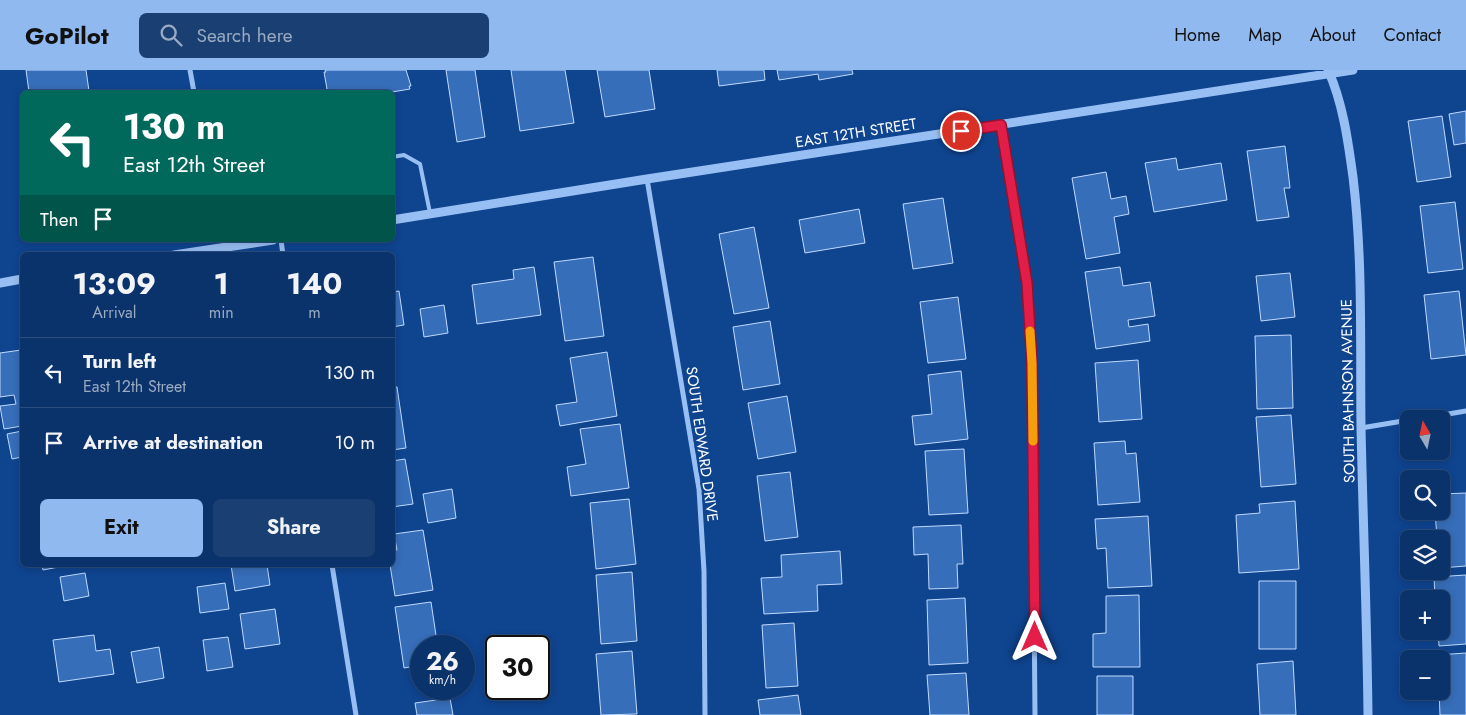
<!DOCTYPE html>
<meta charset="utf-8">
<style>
body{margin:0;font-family:Jost,sans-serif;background:#193f73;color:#f1f3f6;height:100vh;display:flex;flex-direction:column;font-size:19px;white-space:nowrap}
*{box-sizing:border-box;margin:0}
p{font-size:16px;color:#9aaac1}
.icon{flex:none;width:28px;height:28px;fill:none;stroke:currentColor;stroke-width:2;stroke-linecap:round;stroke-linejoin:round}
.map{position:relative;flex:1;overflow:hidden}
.sheet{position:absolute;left:20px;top:182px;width:375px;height:315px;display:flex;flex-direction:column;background:#0b336b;border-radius:8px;box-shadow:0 2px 8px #0003,0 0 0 1px #2b4e7e}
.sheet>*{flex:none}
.top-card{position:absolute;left:20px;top:20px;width:375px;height:152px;border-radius:8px;box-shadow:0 2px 8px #0003,0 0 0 1px #2b4e7e;background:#00695c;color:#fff;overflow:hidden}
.needle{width:32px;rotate:351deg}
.fabs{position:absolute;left:1400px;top:340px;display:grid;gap:10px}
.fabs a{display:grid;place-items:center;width:50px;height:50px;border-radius:8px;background:#0b336b;box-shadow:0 2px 8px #0003,0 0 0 1px #2b4e7e;font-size:25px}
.speed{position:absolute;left:410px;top:565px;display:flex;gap:10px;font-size:25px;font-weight:700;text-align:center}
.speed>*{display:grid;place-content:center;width:65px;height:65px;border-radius:50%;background:#0b336b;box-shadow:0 2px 8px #0003,0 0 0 1px #2b4e7e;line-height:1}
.speed small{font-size:12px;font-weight:400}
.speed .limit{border:2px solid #111;border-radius:8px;background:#fff;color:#111}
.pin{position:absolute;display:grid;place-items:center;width:42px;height:42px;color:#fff;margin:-21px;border:2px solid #fff;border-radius:50%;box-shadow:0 1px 5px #0007}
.me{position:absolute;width:55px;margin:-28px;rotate:0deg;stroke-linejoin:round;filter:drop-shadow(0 0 4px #0008)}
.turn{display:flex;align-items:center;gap:18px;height:105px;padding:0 20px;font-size:22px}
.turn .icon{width:65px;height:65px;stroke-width:2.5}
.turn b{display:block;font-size:35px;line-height:42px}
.then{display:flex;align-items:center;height:48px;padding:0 20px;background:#0003;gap:10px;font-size:19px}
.eta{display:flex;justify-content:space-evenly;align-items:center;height:85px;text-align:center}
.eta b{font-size:30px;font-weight:700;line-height:35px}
.cta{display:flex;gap:10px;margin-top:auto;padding:10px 20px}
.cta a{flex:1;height:58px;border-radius:8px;background:#90b9f0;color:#111;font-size:20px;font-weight:700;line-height:58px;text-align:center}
.cta a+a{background:#193f73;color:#f1f3f6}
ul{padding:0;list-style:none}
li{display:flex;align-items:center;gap:15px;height:70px;padding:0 20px;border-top:1px solid #2b4e7e}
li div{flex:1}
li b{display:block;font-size:19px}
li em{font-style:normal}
header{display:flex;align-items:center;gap:30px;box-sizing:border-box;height:70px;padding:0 25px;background:#90b9f0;color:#111}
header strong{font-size:24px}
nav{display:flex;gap:28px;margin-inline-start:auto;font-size:18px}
.search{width:350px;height:45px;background:#193f73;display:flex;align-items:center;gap:12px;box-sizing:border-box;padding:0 18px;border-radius:8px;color:#9aaac1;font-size:19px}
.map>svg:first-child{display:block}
.building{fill:#376eb9;stroke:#c0dafe}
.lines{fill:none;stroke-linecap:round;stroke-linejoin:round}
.service{stroke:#98bff3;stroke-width:4}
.minor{stroke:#98bff3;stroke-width:5}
.tertiary{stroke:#98bff3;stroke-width:9}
.route-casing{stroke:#92132f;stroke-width:12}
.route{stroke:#e11d48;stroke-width:9}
.slow{stroke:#f59e0b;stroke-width:9}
.labels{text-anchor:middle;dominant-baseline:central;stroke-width:4.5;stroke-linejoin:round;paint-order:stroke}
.street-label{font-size:15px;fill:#fff;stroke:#0f448f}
</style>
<header>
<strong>GoPilot</strong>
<div class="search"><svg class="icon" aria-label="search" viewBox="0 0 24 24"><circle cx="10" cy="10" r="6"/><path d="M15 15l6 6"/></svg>Search here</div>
<nav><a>Home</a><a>Map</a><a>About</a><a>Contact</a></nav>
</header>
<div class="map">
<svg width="1466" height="645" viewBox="0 0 1466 645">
<rect width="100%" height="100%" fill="#0f448f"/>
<path class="building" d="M26 0H86L89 21 79 22H29Z
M325 0H406L411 16H409L410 19 392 22H326L325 20 327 19 324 2H326Z
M446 0H475L485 67 457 72Z
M511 0H565L574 53 520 61Z
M597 0H649L655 39 605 47Z
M717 0H764L765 10 719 16Z
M777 0H852L853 4 819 10 818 4 779 10Z
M1466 41V73L1454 75 1449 44Z
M1442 46 1451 107 1417 112 1408 51Z
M1285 76 1290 118H1284L1289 147 1257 151 1247 81Z
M1176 88 1178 100 1221 93 1227 130 1154 142 1145 93Z
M1106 102 1111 129 1126 126 1129 144 1114 147 1120 183 1086 189 1072 108Z
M943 128 953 193 913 199 903 134Z
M1455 132 1463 199 1428 203 1420 136Z
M859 139 865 173 805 183 799 150Z
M754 157 769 238 734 244 719 164Z
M593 187 604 266 565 271 554 192Z
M534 197 541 245 477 254 472 215 514 209 513 200Z
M1120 197 1123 216 1150 212 1155 246 1128 250 1129 257 1148 254 1150 271 1096 279 1085 202Z
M1290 203 1295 247 1261 251 1256 206Z
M399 221 404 255 392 257V222Z
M1459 221 1466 285 1431 289 1424 225Z
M958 227 966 289 928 293 920 232Z
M444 235 448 263 424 267 420 239Z
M770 251 780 314 743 320 733 257Z
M1291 265 1293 338 1257 339 1255 266Z
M21 280 22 356 4 359 0 336 16 334 14 325 0 327V283Z
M607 282 617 346 560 356 556 335 577 332 570 288Z
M1138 290 1142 349 1099 352 1095 293Z
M961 301 968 369 915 375 912 346 932 344 928 305Z
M392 317H397L406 378 392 380Z
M787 326 796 382 758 389 748 333Z
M1291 345 1296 414 1261 417 1256 347Z
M620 354 629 418 571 426 567 397 586 394 580 359Z
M22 361V387L12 389 7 364Z
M1125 371 1126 384 1136 383 1140 432 1098 435 1094 373Z
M964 379 968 443 929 445 925 381Z
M405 389 413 434 392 437V391Z
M790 402 798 467 765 471 757 406Z
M452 419 456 448 428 453 423 424Z
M1466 423V496L1441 498V469H1437L1435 441H1441V424Z
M629 429 636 494 596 499 590 433Z
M1295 431 1299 499 1239 503 1236 445 1260 443 1259 434Z
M1148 446 1152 516 1108 518 1106 478 1097 479 1095 449Z
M961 455 963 494H957L958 518 929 519 928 484 914 485 913 457Z
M423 460 433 520 395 526 390 495H392V481L397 480 394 464Z
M840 481 842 514 817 515 818 541 764 544 761 508 782 507 781 485Z
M42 495H69L43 500Z
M231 495H267L270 515 235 521Z
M632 502 637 571 601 574 596 505Z
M85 503 89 526 64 531 60 507Z
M1466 505V574L1439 576 1438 561H1441V529H1435L1434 507Z
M1259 511H1296V579H1259Z
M225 513 229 539 200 543 197 517Z
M1139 525 1140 597H1093V564L1106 563V526Z
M965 528 968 593 929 595 927 530Z
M431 532 437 572 445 571 446 576H421V595L404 598 395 537Z
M275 539 280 574 245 579 240 544Z
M794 553 798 616 766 618 762 555Z
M94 565 96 581 110 579 114 604 59 612 53 570Z
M228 567 233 597 207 601 203 570Z
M159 577 164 608 137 613 131 582Z
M632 581 637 644 601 645 596 584Z
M1466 583V645H1440L1439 621H1441V589H1437V585Z
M1293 591 1296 645H1260L1257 594Z
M966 603 969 645H930L927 605Z
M1097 606H1133V645H1097Z
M798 625 801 645H760L758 630Z
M450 628 453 645H417L415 633Z"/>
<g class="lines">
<path class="service" d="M392 87 404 85 420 94 430 143"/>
<path class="minor" d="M190 0 194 22
M1001 55 1027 213 1032 293 1035 645
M647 109 699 419 704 501 705 645
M281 170 283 185
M1419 349 1466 341
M1361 358 1409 350
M332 495 356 645"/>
<path class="tertiary" d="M1328 0C1343 33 1348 71 1353 107 1363 190 1360 273 1361 357 1363 453 1367 549 1368 645
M392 150 647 109 1353 0
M174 185 273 170
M0 213 22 209"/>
</g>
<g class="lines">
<defs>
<path id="route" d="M961 61 1001 55 1027 213 1032 293 1035 567"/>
</defs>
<use href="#route" class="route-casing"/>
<use href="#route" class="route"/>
<path class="slow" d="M1030 261 1032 293 1033 371"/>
</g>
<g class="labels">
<g class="street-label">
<text transform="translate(856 63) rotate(-9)">EAST 12TH STREET</text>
<text transform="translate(1348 321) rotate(-91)">SOUTH BAHNSON AVENUE</text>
<text transform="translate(702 374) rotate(82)">SOUTH EDWARD DRIVE</text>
</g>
</g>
</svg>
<div class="fabs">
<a><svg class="needle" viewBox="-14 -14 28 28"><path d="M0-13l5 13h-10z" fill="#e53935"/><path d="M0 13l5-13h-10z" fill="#9aaac1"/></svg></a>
<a><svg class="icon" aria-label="search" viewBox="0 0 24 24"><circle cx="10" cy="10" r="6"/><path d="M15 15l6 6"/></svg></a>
<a><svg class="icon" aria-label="layers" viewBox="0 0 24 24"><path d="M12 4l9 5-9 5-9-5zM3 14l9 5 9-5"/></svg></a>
<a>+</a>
<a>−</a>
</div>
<div class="speed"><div>26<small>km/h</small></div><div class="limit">30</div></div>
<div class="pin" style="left:961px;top:61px;background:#d93025"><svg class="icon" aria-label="arrive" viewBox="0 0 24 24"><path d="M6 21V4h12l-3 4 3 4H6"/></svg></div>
<svg class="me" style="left:1035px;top:567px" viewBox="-20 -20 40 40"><path d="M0-17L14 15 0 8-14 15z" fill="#e11d48" stroke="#fff" stroke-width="4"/></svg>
<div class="top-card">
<div class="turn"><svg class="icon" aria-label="left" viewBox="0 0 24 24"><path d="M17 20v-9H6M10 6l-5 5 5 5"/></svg><div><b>130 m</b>East 12th Street</div></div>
<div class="then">Then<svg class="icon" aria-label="arrive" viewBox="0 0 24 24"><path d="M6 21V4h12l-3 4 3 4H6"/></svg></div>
</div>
<section class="sheet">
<div class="eta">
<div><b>13:09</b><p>Arrival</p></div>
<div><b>1</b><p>min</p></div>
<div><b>140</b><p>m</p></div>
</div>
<ul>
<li><svg class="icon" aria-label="left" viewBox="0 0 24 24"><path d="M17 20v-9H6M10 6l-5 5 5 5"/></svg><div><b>Turn left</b><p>East 12th Street</p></div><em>130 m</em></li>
<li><svg class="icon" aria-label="arrive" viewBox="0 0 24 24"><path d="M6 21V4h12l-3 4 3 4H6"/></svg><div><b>Arrive at destination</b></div><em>10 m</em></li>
</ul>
<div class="cta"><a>Exit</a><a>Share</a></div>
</section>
</div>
